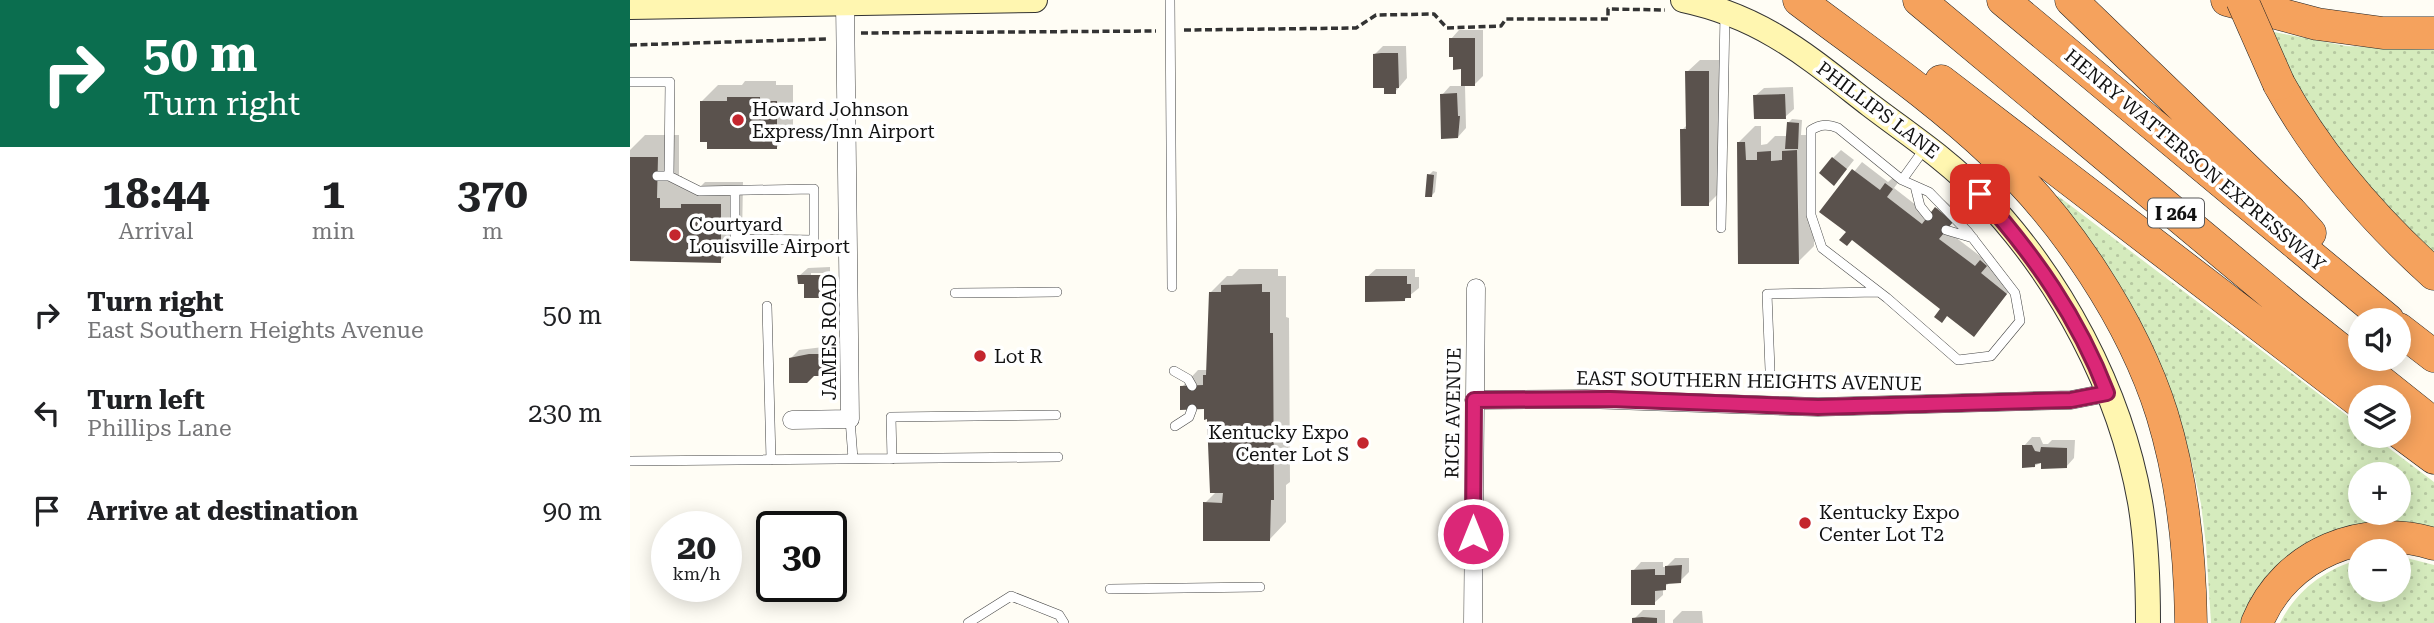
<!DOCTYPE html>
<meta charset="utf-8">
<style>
body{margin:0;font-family:"Roboto Serif",serif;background:#f6f6f6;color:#202124;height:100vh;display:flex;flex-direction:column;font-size:26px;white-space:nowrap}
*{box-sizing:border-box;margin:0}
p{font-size:23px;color:#757577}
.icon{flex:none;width:38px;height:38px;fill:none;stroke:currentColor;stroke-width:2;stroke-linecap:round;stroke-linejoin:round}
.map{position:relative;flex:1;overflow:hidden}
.details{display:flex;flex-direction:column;background:#fff;width:630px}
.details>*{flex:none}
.guide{background:#0b6e4f;color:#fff;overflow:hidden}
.buttons{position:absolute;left:1718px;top:308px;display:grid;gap:14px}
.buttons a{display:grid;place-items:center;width:63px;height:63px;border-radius:50%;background:#fff;box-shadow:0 4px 18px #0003;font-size:35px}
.speed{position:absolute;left:21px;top:511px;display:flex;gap:14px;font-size:35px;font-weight:700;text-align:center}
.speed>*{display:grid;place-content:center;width:91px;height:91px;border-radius:50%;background:#fff;box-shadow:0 4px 18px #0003;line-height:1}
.speed small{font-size:18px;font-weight:400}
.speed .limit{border:4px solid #111;border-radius:10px;background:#fff;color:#111}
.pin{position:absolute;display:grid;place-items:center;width:60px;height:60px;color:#fff;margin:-30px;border-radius:14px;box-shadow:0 4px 10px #0006}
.me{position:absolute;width:77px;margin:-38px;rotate:0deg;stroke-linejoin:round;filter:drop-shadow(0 0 5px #0008)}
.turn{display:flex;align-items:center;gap:24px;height:147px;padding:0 28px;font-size:32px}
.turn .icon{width:91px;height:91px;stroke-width:2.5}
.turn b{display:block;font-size:49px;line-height:60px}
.eta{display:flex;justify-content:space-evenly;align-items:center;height:119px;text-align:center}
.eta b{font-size:42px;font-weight:700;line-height:49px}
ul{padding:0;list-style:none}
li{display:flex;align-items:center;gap:21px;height:98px;padding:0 28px}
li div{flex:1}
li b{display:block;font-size:26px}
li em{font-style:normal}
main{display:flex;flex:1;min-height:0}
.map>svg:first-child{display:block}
.grass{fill:url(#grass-dots);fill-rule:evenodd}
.shadow{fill:#0003}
.building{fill:#5a524d}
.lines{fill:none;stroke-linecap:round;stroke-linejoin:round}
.service-casing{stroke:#444;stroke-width:10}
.minor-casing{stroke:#444;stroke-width:19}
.secondary-casing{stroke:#333;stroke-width:26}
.motorway-casing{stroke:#222;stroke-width:33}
.path{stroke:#333;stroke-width:3.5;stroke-dasharray:7 3.5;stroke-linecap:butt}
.service{stroke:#fff;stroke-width:9}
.minor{stroke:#fff;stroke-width:18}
.secondary{stroke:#fff6b0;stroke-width:24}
.motorway{stroke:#f5a25d;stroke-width:32}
.motorway-bridge-casing{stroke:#222;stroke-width:33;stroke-linecap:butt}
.motorway-bridge{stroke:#f5a25d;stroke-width:32}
.route-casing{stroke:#8e194d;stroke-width:18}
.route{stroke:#db2777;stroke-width:12}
.poi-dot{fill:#c4262e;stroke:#fff;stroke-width:2.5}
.labels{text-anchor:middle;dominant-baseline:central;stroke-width:7;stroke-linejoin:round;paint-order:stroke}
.shield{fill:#fff;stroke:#585858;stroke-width:2}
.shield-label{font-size:18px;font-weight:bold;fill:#111}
.poi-label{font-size:19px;fill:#111;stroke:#fff;text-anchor:start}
.street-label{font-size:19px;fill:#111;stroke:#fff}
</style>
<main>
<section class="details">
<div class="guide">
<div class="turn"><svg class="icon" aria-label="right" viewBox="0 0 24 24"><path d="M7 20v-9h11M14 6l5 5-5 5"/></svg><div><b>50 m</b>Turn right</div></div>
</div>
<div class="eta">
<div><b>18:44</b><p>Arrival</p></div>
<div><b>1</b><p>min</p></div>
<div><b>370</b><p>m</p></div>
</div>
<ul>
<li><svg class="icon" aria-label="right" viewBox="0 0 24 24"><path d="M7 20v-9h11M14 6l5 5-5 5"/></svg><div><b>Turn right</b><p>East Southern Heights Avenue</p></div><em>50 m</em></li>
<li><svg class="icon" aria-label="left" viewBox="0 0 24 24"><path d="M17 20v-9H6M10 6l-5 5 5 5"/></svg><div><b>Turn left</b><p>Phillips Lane</p></div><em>230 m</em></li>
<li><svg class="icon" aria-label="arrive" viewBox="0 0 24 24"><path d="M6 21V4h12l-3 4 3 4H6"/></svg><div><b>Arrive at destination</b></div><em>90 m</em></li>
</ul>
</section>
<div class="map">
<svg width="1804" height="623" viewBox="0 0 1804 623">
<defs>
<pattern id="grass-dots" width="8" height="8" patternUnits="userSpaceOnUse" patternTransform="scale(1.75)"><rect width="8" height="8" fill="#d5ebbd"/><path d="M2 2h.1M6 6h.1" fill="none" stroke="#b6c8a1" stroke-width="1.8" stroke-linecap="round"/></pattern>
</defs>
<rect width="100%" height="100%" fill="#fffdf5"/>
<path class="grass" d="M1639 31 1716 46 1804 50V254L1765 218 1687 122Z
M1428 196 1731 426V436H1743L1804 482V531H1717L1633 623H1581L1576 545 1571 504 1562 464 1546 409 1426 198ZM1731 474H1769V513H1731Z
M1769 556 1804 565V623H1650C1666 591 1695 569 1728 560L1731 559V590H1769Z"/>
<path class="shadow" d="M829 30H853V76L845 84 835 85 836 128 828 137 812 95 820 86H832V68L821 39Z
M753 46H776L777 78 765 92 745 54Z
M1070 60H1091V191L1078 204 1052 130 1057 125V72Z
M115 81H146V85H163V131L147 147 72 101 88 85H112Z
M1163 87 1164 109 1155 117 1125 96 1134 88Z
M1162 119 1172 120 1171 135H1183L1184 246 1168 262 1109 263V142L1125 126H1131V145L1137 144 1145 136H1158V123Z
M15 135H49V176H52V186H71L75 182H113L112 239 90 261 0 260V150Z
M1211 150 1224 160 1212 175 1203 158Z
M1232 162 1258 182 1265 176 1270 180 1264 188 1300 216 1314 200 1330 213 1316 230 1354 259 1359 253 1364 257 1358 264 1384 285 1351 327 1192 211Z
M803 171 807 172 805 192 802 195 799 175Z
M200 267V273H181V277L200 276 201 288 192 296 169 276 178 268Z
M609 269H648V276H656V317L659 318 660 482 656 485V522L640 539 575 503 587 491 579 418 575 407 552 387 568 370H578L580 293 597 276H602Z
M746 269H785V277H789V288L774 300 737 277Z
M201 346V366L192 374 161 358 169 350Z
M1402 437H1410L1413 444H1418L1422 440H1445L1444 458 1436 467 1413 462 1404 466 1394 446Z
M1045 558H1059V572L1050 581H1042L1033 588V595L1024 603 1003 571 1011 562H1033V567H1036Z
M1013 610H1035V623H1004V619Z
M1052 611H1072L1073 623H1043V620Z"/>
<path class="building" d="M819 38H845V86H831V69L823 70V57H819Z
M751 53H768L769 88H766V94H754V88H743V54Z
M1055 71H1079V206H1051L1050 129H1056Z
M827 93 828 116H830L828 138 811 139 810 94Z
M1155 94 1156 119H1124L1123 95Z
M97 97H130V101H147V149H77V142H70V101H97Z
M1157 122 1169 123 1168 149H1155Z
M1107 142H1115L1116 160H1127V152L1141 151V161L1152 160V151L1167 150 1169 264H1108Z
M0 157H28L27 198H30V208H51V204H91V263L0 261Z
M1202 157 1217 169 1204 186 1189 173Z
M1222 169 1250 190 1255 183 1263 189 1257 197 1292 224 1305 207 1323 222 1309 239 1345 266 1350 260 1357 266 1351 273 1377 294 1344 337 1317 316 1312 323 1304 317 1310 309 1222 240 1217 246 1209 240 1216 232 1189 212Z
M797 174 804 175 802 197H795Z
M167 275H193V298H174V284H168Z
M735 276H777V284H781V298H775V301L735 302Z
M632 284V292H640V333H643L644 500H641L640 541H573V502L592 503 593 493H580L577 419 574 420V409L550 410V386L573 385V375H576L579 292H591V285Z
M179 354H193V376H184L177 383H159V358Z
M1392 445H1402L1405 451 1410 452 1411 447 1437 448V468L1411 469V463L1405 464V467L1392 468Z
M1052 565 1051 583 1036 584V590L1025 591V605H1001V570L1025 569V575H1035V566Z
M1012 617 1027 618V623H1002V618Z"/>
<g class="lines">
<defs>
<path id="service" d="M540 0 542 287
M0 82H40L39 176
M27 176H39L69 191 184 189V240L105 239V191
M1272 180 1299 192 1338 232 1385 293 1390 321 1361 356 1328 360 1257 298 1192 248 1181 215V130C1191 124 1198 124 1208 128L1272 180 1295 148
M1285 186 1290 206 1298 216
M1091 228 1095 13
M1316 230 1343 238
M325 293 427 292
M137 306 141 460
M1140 370 1137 294 1249 292
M544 371 558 379 562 386
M220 419 223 459
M545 426 559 417 562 409
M262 459 261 417 426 415
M0 461 428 457
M480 589 630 587
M338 623 381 596 429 615 434 623"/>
<path id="minor" d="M844 400 956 399 1188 407 1441 400 1477 393
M162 420 220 419 215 2
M843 623 846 288"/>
<path id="secondary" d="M1053 0C1133 17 1177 56 1240 105 1278 134 1318 160 1351 195 1430 277 1490 389 1510 502 1517 542 1518 582 1518 623
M0 7 405 0"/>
<path id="motorway" d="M1169 0C1235 50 1304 97 1364 154 1435 219 1503 322 1532 414 1553 482 1560 552 1561 623
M1289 0 1662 311 1804 424
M1373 0 1758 320
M1441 0 1661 212 1680 233
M1597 0 1687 24 1753 33H1804
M1311 81 1731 403
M1649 84C1689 157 1743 219 1804 274
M1769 329 1804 356
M1769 432 1804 458
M1627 623C1655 553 1735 522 1804 544"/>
</defs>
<use href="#service" class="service-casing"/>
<use href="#minor" class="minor-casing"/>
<use href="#secondary" class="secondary-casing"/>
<use href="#motorway" class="motorway-casing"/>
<path class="path" d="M554 30 726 28 746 15 804 14 817 28 871 26 876 19H978V9L1035 10
M231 33 526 31
M0 45 197 39"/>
<use href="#service" class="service"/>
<use href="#minor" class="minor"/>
<use href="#secondary" class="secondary"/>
<use href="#motorway" class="motorway"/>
<defs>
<path id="motorway-bridge" d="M1612 0 1649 84"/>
</defs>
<use href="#motorway-bridge" class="motorway-bridge-casing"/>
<use href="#motorway-bridge" class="motorway-bridge"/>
</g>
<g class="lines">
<defs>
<path id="route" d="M843 534 844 400 980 399 1188 407 1441 400 1477 393C1448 317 1404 255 1350 194"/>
</defs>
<use href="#route" class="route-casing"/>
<use href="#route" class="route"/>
</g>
<g class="poi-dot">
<circle cx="108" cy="120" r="7"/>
<circle cx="45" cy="235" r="7"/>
<circle cx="350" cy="356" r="7"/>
<circle cx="733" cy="443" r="7"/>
<circle cx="1175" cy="523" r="7"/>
</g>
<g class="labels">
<rect class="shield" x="1518" y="198.5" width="56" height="29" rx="5"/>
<g class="shield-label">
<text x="1546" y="213">I 264</text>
</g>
<g class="poi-label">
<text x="122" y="109">Howard Johnson<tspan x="122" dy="22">Express/Inn Airport</tspan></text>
<text x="59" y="224">Courtyard<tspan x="59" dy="22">Louisville Airport</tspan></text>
<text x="364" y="356">Lot R</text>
<text x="719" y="432" text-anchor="end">Kentucky Expo<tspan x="719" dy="22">Center Lot S</tspan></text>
<text x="1189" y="512">Kentucky Expo<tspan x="1189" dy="22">Center Lot T2</tspan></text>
</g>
<g class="street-label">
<text transform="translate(1248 110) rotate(37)">PHILLIPS LANE</text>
<text transform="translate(1565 160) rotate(40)">HENRY WATTERSON EXPRESSWAY</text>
<text transform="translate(199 337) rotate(-90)">JAMES ROAD</text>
<text transform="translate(1119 381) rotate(1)">EAST SOUTHERN HEIGHTS AVENUE</text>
<text transform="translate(823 413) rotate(-89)">RICE AVENUE</text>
</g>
</g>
</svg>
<div class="buttons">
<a><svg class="icon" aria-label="sound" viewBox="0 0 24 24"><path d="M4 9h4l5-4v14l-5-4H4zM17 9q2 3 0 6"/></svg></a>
<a><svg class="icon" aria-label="layers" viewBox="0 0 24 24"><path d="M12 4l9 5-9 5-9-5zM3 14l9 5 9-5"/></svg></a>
<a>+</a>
<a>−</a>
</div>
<div class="speed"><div>20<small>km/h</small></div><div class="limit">30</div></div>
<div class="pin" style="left:1350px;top:194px;background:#d93025"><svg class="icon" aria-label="arrive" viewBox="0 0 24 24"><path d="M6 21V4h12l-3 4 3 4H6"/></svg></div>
<svg class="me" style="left:843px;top:534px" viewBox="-20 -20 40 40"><circle r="17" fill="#db2777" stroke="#fff" stroke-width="3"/><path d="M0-11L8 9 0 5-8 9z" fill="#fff"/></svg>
</div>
</main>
